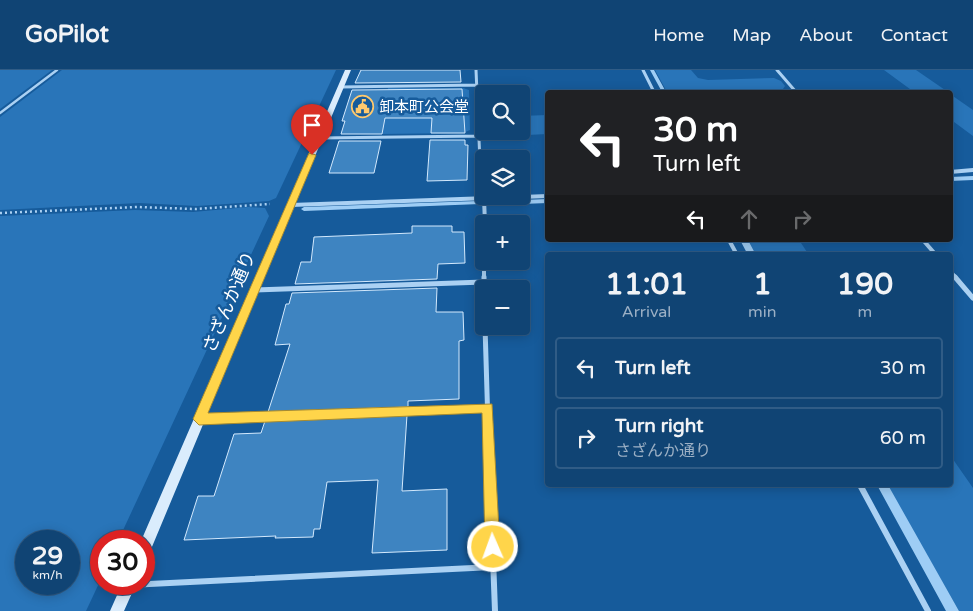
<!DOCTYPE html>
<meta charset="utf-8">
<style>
body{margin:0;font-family:"Varela Round","Noto Sans JP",sans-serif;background:#194b79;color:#f1f3f6;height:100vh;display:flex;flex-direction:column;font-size:19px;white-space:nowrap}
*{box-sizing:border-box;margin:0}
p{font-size:16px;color:#9cb0c5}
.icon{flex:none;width:28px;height:28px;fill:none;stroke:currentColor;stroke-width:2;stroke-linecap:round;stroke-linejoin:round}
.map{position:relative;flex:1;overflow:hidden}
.side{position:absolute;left:545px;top:182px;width:408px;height:235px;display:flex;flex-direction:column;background:#104474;border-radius:5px;box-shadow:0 2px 12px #0003,0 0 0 1px #305c86}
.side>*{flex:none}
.top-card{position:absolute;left:545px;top:20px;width:408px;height:152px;border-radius:5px;box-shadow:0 2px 12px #0003,0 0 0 1px #305c86;background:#202124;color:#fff;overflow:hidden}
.buttons{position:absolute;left:475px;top:15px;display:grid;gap:10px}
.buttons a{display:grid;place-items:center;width:55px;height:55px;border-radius:5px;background:#104474;box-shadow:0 2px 12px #0003,0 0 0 1px #305c86;font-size:25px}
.speed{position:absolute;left:15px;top:460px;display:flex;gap:10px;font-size:25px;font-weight:700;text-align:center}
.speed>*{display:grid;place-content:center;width:65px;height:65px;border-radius:50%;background:#104474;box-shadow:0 2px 12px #0003,0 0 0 1px #305c86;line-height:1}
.speed small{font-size:12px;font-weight:400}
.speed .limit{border:8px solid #d22;background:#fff;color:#111}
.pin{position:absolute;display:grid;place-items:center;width:42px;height:42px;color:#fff;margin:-51px -21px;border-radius:50% 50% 50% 0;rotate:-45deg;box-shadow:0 0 5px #0007}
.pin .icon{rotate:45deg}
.me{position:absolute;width:55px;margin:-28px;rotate:358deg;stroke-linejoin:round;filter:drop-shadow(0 0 4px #0008)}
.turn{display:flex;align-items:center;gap:18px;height:105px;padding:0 25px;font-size:22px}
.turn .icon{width:65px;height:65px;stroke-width:2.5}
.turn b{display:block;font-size:35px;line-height:42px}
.lanes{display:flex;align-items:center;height:48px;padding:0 25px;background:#0003;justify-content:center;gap:25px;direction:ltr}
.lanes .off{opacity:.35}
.eta{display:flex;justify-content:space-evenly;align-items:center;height:85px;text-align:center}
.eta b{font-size:30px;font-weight:800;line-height:35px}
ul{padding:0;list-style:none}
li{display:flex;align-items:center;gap:15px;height:62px;margin:0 10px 8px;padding:0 15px;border:2px solid #305c86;border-radius:5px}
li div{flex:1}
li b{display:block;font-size:19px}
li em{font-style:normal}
header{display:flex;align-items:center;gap:30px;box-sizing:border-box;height:70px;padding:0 25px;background:#104474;border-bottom:1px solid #305c86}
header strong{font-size:24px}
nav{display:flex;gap:28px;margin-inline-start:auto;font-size:18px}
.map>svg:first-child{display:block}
.green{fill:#2975b9;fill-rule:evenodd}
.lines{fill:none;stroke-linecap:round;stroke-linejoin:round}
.stream{fill:#9ecdf5;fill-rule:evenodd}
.building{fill:#3e84c1;stroke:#d3e9fd}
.path{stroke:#abd1f3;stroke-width:2.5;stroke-dasharray:2 3;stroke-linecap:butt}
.lane{stroke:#abd1f3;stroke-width:2.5}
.street-far3{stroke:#abd1f3;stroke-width:3}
.street-far2{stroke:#abd1f3;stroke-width:4}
.street-far1{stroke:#abd1f3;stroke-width:5}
.street{stroke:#abd1f3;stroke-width:6}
.secondary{fill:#daecfc;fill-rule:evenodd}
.route{fill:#ffd54a;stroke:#a68a30}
.labels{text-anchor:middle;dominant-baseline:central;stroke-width:5;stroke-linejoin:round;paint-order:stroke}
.far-poi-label{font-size:15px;fill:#fff;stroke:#165b9b;text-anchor:start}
.street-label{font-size:18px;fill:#fff;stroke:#165b9b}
</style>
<header>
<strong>GoPilot</strong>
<nav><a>Home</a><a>Map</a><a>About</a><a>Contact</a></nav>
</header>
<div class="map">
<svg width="973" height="541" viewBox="0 0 973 541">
<rect width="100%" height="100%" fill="#165b9b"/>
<path class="green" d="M0 0H52L0 39Z
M62 0H336L276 128 269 131 197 136 139 133 0 140V47Z
M655 0H691L698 8 708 10 774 8 781 11 785 16 783 19 774 21 667 22Z
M884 0H916L948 22H914Z
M388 18H463L469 20 470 60 463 63 379 64Z
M950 24 973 40V66L950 49Z
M547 45V64L508 66 495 61H521V46Z
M248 137 265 138 269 146 118 471H101V509L86 541H0V146L135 140 193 142ZM69 471V514H26V471Z
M748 170H799L809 185H756Z
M950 385 973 418V541H959L887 415H950Z"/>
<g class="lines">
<path class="stream" d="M650 0H654L666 22H662Z
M973 106V110L950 111V107Z
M548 129V133L493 135 490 133 493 131Z
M478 131 481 133 480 134 304 141 301 139 304 137Z
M740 170H748L756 185H748Z
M877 415H888L959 541H946Z"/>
</g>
<path class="building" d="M361 0H460L461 12 355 13Z
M462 19 465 63H431L432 48H385L382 64H341L345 51H342L352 20Z
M430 70H465V75H468L467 110 427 111Z
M339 71H381L374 103H329Z
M412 156H452V162H464L465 193 438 194 437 209 295 214 301 192H311L314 167 412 163Z
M437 218 436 242H463L464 270 459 271V329L408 331V337L268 342 290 274 275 275 286 234H289L292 223Z
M407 345 402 421 447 419V480L372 483 378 410 327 412 320 459H314L313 467 275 468 276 466 184 470 198 426H214L234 364 261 363 265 351Z"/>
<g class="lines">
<path class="path" d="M0 143 137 137 195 139 270 134"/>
<path class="lane" d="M0 43 57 0"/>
<path class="street-far3" d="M476 0 480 92
M643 0 654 22
M777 0 796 22
M341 17 477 15
M319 68 479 66"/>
<path class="street-far2" d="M480 91V100
M950 102 973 100
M484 128 485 154
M291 135 548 126
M484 164V208
M729 170 737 185
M923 170 936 185
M950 201 956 208"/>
<path class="street-far1" d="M484 207V220
M955 207 973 228
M255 220 484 212
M485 256 488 355
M199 349 488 338"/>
<path class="street" d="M488 354 495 541
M860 415 928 541
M129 515 493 497"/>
<path class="secondary" d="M345 0H351L149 484 144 486V471H141Z
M122 514H136L124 541H110Z"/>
</g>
<path class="route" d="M309 83 316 85 208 343 492 334 500 477 498 483 493 485 487 483 485 477 482 343 199 355 193 349Z"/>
<defs>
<symbol id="civic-ring" viewBox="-11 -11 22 22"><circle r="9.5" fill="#165b9b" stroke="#ffc96d" stroke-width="1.5"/><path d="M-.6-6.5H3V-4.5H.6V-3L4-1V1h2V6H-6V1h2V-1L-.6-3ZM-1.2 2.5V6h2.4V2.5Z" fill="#ffc96d"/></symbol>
</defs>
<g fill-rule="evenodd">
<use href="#civic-ring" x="350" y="24" width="25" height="25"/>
</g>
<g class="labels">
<g class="far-poi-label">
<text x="379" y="37">卸本町公会堂</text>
</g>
<g class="street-label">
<text transform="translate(229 232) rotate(-67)">さざんか通り</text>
</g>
</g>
</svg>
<div class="buttons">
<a><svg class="icon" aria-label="search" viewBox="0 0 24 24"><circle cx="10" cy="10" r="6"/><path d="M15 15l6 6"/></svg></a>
<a><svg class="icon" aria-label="layers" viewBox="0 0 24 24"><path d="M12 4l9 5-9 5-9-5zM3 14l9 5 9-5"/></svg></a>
<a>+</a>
<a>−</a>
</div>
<div class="speed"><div>29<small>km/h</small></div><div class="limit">30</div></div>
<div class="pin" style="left:312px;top:85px;background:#d93025"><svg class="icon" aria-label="arrive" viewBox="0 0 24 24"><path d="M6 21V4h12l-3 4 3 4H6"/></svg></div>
<svg class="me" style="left:493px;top:477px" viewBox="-20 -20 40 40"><circle r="17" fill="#ffd54a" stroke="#fff" stroke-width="3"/><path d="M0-11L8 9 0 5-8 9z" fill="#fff"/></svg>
<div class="top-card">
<div class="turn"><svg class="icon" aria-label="left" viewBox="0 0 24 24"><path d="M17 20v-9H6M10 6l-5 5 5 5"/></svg><div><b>30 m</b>Turn left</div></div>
<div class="lanes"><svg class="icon" aria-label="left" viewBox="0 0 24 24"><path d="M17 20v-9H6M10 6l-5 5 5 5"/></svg><svg class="icon off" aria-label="ahead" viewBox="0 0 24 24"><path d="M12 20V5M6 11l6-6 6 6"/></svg><svg class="icon off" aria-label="right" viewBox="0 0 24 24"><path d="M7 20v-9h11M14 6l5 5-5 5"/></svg></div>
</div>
<section class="side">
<div class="eta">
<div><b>11:01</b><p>Arrival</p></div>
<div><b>1</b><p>min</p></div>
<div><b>190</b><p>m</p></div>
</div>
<ul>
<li><svg class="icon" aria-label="left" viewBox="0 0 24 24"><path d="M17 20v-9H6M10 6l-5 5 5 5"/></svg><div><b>Turn left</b></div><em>30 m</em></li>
<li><svg class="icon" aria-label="right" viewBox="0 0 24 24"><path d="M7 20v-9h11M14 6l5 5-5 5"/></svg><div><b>Turn right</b><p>さざんか通り</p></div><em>60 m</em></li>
</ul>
</section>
</div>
